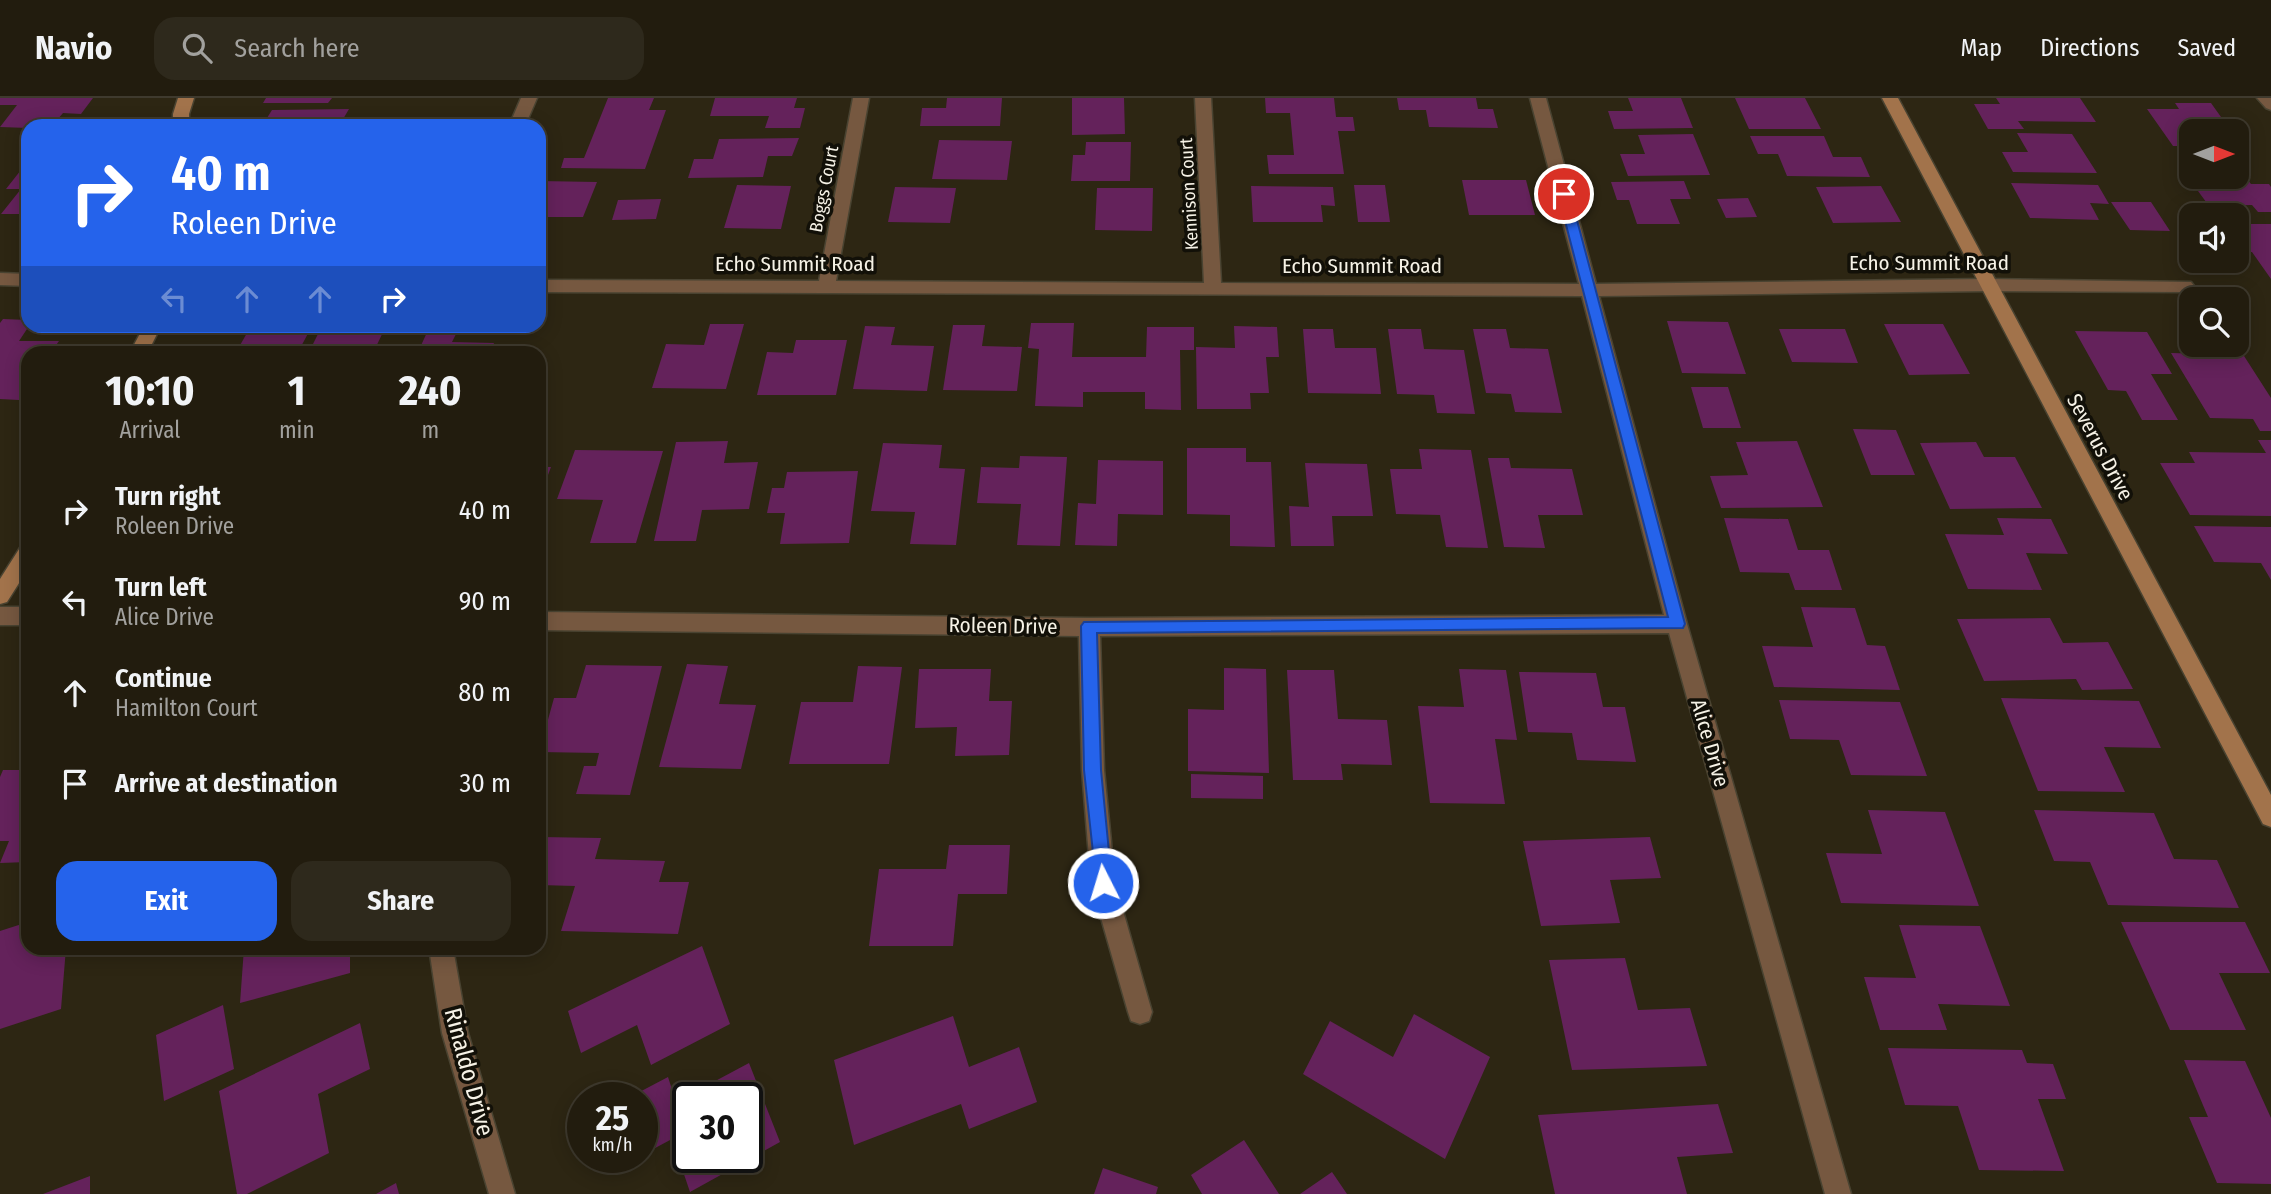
<!DOCTYPE html>
<style>
body{margin:0;font-family:"Fira Sans Condensed",sans-serif;background:#2e291c;color:#f1f3f6;height:100vh;display:flex;flex-direction:column;font-size:26px;white-space:nowrap}
*{box-sizing:border-box;margin:0}
p{font-size:23px;color:#a2a19e}
.icon{flex:none;width:38px;height:38px;fill:none;stroke:currentColor;stroke-width:2;stroke-linecap:round;stroke-linejoin:round}
.map{position:relative;flex:1;overflow:hidden}
.drawer{position:absolute;left:21px;top:248px;width:525px;height:609px;display:flex;flex-direction:column;background:#221c0e;border-radius:21px;box-shadow:0 4px 18px #0003,0 0 0 2px #3f3a2e}
.drawer>*{flex:none}
.top-card{position:absolute;left:21px;top:21px;width:525px;height:214px;border-radius:21px;box-shadow:0 4px 18px #0003,0 0 0 2px #3f3a2e;background:#2563eb;color:#fff;overflow:hidden}
.needle{width:46px;rotate:90deg}
.controls{position:absolute;left:2179px;top:21px;display:grid;gap:14px}
.controls a{display:grid;place-items:center;width:70px;height:70px;border-radius:14px;background:#221c0e;box-shadow:0 4px 18px #0003,0 0 0 2px #3f3a2e;font-size:35px}
.speed{position:absolute;left:567px;top:984px;display:flex;gap:14px;font-size:35px;font-weight:700;text-align:center}
.speed>*{display:grid;place-content:center;width:91px;height:91px;border-radius:50%;background:#221c0e;box-shadow:0 4px 18px #0003,0 0 0 2px #3f3a2e;line-height:1}
.speed small{font-size:18px;font-weight:400}
.speed .limit{border:4px solid #111;border-radius:10px;background:#fff;color:#111}
.pin{position:absolute;display:grid;place-items:center;width:60px;height:60px;color:#fff;margin:-30px;border:4px solid #fff;border-radius:50%;box-shadow:0 2px 7px #0007}
.me{position:absolute;width:77px;margin:-38px;rotate:355deg;stroke-linejoin:round;filter:drop-shadow(0 0 5px #0008)}
.turn{display:flex;align-items:center;gap:24px;height:147px;padding:0 35px;font-size:32px}
.turn .icon{width:91px;height:91px;stroke-width:2.5}
.turn b{display:block;font-size:49px;line-height:60px}
.lanes{display:flex;align-items:center;height:66px;padding:0 35px;background:#0003;justify-content:center;gap:35px;direction:ltr}
.lanes .off{opacity:.35}
.eta{display:flex;justify-content:space-evenly;align-items:center;height:119px;text-align:center}
.eta b{font-size:42px;font-weight:700;line-height:49px}
.action{display:flex;gap:14px;margin-top:auto;padding:14px 35px}
.action a{flex:1;height:80px;border-radius:21px;background:#2563eb;color:#fff;font-size:28px;font-weight:700;line-height:80px;text-align:center}
.action a+a{background:#2e291c;color:#f1f3f6}
ul{padding:0;list-style:none}
li{display:flex;align-items:center;gap:21px;height:91px;padding:0 35px}
li div{flex:1}
li b{display:block;font-size:26px}
li em{font-style:normal}
header{display:flex;align-items:center;gap:42px;box-sizing:border-box;height:98px;padding:0 35px;background:#221c0e;border-bottom:2px solid #3f3a2e}
header strong{font-size:33px}
nav{display:flex;gap:38px;margin-inline-start:auto;font-size:24px}
.search{width:490px;height:63px;background:#2e291c;display:flex;align-items:center;gap:18px;box-sizing:border-box;padding:0 24px;border-radius:21px;color:#a2a19e;font-size:26px}
.map>svg:first-child{display:block}
.building{fill:#64225b;fill-rule:evenodd}
.lines{fill:none;stroke-linecap:round;stroke-linejoin:round}
.street-casing{stroke:#494331;stroke-width:3}
.secondary-casing{stroke:#494331;stroke-width:3}
.street{fill:#765840;fill-rule:evenodd}
.secondary{fill:#a2734b;fill-rule:evenodd}
.route{fill:#2563eb;stroke:#184099;stroke-width:2}
.labels{text-anchor:middle;dominant-baseline:central;stroke-width:7;stroke-linejoin:round;paint-order:stroke}
.far-street-label{font-size:18px;fill:#f6f2e6;stroke:#121008}
.street-label{font-size:21px;fill:#f6f2e6;stroke:#121008}
.near-street-label{font-size:24px;fill:#f6f2e6;stroke:#121008}
</style>
<header>
<strong>Navio</strong>
<div class="search"><svg class="icon" aria-label="search" viewBox="0 0 24 24"><circle cx="10" cy="10" r="6"/><path d="M15 15l6 6"/></svg>Search here</div>
<nav><a>Map</a><a>Directions</a><a>Saved</a></nav>
</header>
<div class="map">
<svg width="2271" height="1096" viewBox="0 0 2271 1096">
<rect width="100%" height="100%" fill="#2d2613"/>
<path class="building" d="M0 0H93L81 16 63 15 52 28 28 30 0 29 17 7H0Z
M266 0H332L328 5H263Z
M608 0H654L649 12H666L645 71 561 70 564 60H584Z
M715 0H797L794 10H805L800 30H765L769 18H710Z
M947 0H1002L1000 28H920L922 10H946Z
M1072 0H1124L1125 36 1072 37Z
M1265 0H1334L1336 19H1353L1355 33H1338L1344 76H1269L1267 57H1294L1290 15H1266Z
M1397 0H1476L1478 11H1493L1498 30 1429 29 1426 12H1399Z
M1628 0H1681L1693 30 1614 31 1608 13H1633Z
M1735 0H1805L1821 31H1749Z
M1996 0H2080L2096 24 2018 23 2024 31H1988L1974 6H2000Z
M2175 5H2211L2231 33H2191V48H2173L2147 11H2179Z
M349 11 339 28H262L272 12Z
M2017 35 2072 36 2097 75 2013 74 2002 54H2028Z
M1693 36 1710 77 1628 78 1620 56H1645L1638 37Z
M1750 38H1824L1833 59H1861L1870 79 1787 78 1778 56H1758Z
M799 40 792 58H768L763 79 688 80 694 61H713L719 41Z
M939 42 1012 43 1007 82 932 81Z
M1086 44H1131L1130 83H1071L1073 57H1085Z
M28 63V116H1L21 91H6Z
M2179 67H2191V79H2236V67L2251 86H2269L2271 89V114H2258L2252 107 2209 108Z
M1462 82H1526L1535 117H1469Z
M539 83 597 84 583 119H539Z
M1684 83 1691 101H1670L1680 126H1637L1629 102H1617L1611 84Z
M2011 85 2098 87 2109 106 2090 105 2099 122 2030 120Z
M737 87 791 88 781 131 724 130Z
M1354 87H1385L1390 124H1358Z
M1251 88 1333 89 1335 108 1321 107 1323 124H1253Z
M1881 88 1901 124 1833 125 1816 89Z
M895 89 956 90 950 125 888 124Z
M1097 90H1153L1152 133 1095 132Z
M1748 100 1757 119 1726 120 1717 101Z
M661 101 656 121 612 122 618 102Z
M2111 104H2151L2170 133 2130 132Z
M2236 126H2271V181L2252 154H2236Z
M3 221 28 222 29 228 19 243H59L50 256H28V289L19 302 0 301V225Z
M1667 223 1728 224 1746 276 1682 275Z
M1031 225H1074L1072 259H1146L1147 229H1194V252H1180L1181 312 1145 311V294H1083V309L1035 308 1039 251 1028 250Z
M710 226H744L726 291 652 290 666 246 704 247Z
M1884 226H1943L1970 276 1909 277Z
M953 227H985L982 248 1022 249 1017 293 943 292Z
M251 228H312L297 256H235Z
M322 228H386L373 255 309 254Z
M430 228H460L452 244 494 245 490 256H417Z
M865 228 895 229 891 247 934 248 927 293 853 291Z
M1234 228 1277 229 1279 259H1266L1269 295H1250L1251 311H1197L1196 249 1235 250Z
M1303 231H1333L1335 250H1376L1381 296 1308 295Z
M1388 231H1421L1424 251 1464 252 1475 316 1437 315 1434 297 1397 296Z
M1473 231H1506L1510 250 1548 251 1562 315 1515 314 1511 296 1486 295Z
M1779 231H1845L1858 265 1792 264Z
M2075 233 2147 234 2172 276H2151L2178 322H2142L2126 293 2108 292Z
M796 242H847L836 297H757L767 254 793 255Z
M2203 247H2237L2271 300V333H2260L2253 321 2210 320 2171 255 2209 256Z
M1691 289H1728L1741 330H1703Z
M1853 331 1896 332 1915 377H1871Z
M2258 342H2271V418L2190 417 2160 365H2195L2189 354 2266 355Z
M728 343 724 365 758 364 749 411 702 412 696 443H654L676 344Z
M1797 343 1823 409 1721 410 1710 378 1748 377 1736 344Z
M1976 344 1984 359H2015L2042 410 1950 411 1920 345Z
M883 345 942 347 939 370 965 371 956 447 910 446 915 414 871 413Z
M1187 350H1246V364H1271L1275 449 1230 448V417L1187 416Z
M1419 351 1471 352 1488 450 1446 449 1440 417 1396 416 1390 371H1422Z
M575 352 663 353 636 445H590L603 402 557 401Z
M1020 358 1067 359 1060 448 1017 447 1021 406 977 405 981 369 1019 370Z
M1488 360H1509L1511 370 1572 371 1583 417H1538L1545 450 1504 449Z
M1098 362 1163 363V417L1118 416 1117 448 1075 447 1078 405 1096 406Z
M1305 365 1367 366 1373 418H1332L1334 448H1291L1289 408 1309 409Z
M539 369H551L539 401Z
M858 373 849 445 780 446 785 415H767L772 390H784L787 374Z
M1724 420 1788 421 1798 452H1829L1842 492H1795L1789 475 1740 474Z
M1997 420 2051 421 2068 456 2026 455 2042 492 1968 491 1945 436 2004 437Z
M2194 428 2271 429V482L2261 465 2214 464Z
M1801 509 1855 510 1867 547 1885 548 1900 592 1774 589 1762 548 1813 549Z
M2050 520 2063 545 2108 544 2133 591 2082 592 2076 581 1984 583 1957 521Z
M687 566 728 568 719 606 756 607 741 671 659 669Z
M586 567 662 568 630 697 576 696 584 668H596L599 655 539 654 554 600H576Z
M858 568 902 569 889 666H789L801 604H853Z
M1224 570 1266 571 1269 675 1188 673V611L1224 612Z
M919 571H991L989 603H1012L1009 657 955 658 957 629 915 630Z
M1459 571 1506 572 1517 642 1495 641 1505 706 1430 705 1418 608 1464 609Z
M1287 572H1334L1338 621 1387 622 1392 667 1341 666 1343 682H1293Z
M1519 574 1596 575 1603 609H1625L1636 664 1577 662 1572 635 1528 634Z
M2001 600 2139 603 2161 650 2104 649 2125 694 2038 693Z
M1779 602 1900 604 1927 678 1851 677 1839 642 1790 641Z
M3 672H28V764L0 765 9 743H0V679Z
M1191 676 1263 678V701L1191 700Z
M1868 712 1945 714 1979 808 1841 805 1826 755 1882 756Z
M2034 712 2154 715 2174 761 2217 762 2239 810 2108 807 2090 764 2054 763Z
M541 739 601 740 595 761 665 763 659 784H689L678 836 561 833 575 788 539 787Z
M1650 739 1661 780 1610 782 1620 825 1541 828 1523 743Z
M949 747H1010L1007 796H958L953 848H869L879 771H946Z
M28 824V850H66L61 911 0 931V833Z
M2121 824H2245L2270 875H2219L2246 932H2170Z
M1899 827 1980 828 2010 908 1938 906 1947 932H1880L1864 879 1916 880Z
M702 848 730 926 651 967 637 927 581 955 568 913Z
M244 850H350V875L240 905Z
M1625 860 1638 912 1690 910 1707 968 1572 972 1549 862Z
M223 907 234 971 164 1003 156 937Z
M1414 916 1490 959 1445 1061 1303 976 1330 923 1393 959Z
M953 918 969 969 1019 949 1037 1004 969 1031 961 1006 854 1047 834 962Z
M360 925 370 971 318 996 329 1055 247 1096H237L219 993Z
M1888 950 2022 952 2027 965 2053 966 2066 1001H2038L2064 1073 1979 1072 1958 1008 1905 1007Z
M2184 962 2245 963 2271 1020V1086L2217 1085 2189 1019H2208Z
M749 965 780 1044 690 1094 672 1041 642 1057V999H630L668 979 676 1004ZM688 999H747V1059H688Z
M1718 1006 1733 1055 1677 1059 1687 1096H1555L1538 1017Z
M1244 1042 1279 1096H1202L1191 1077Z
M615 1059H639L619 1070Z
M1103 1070 1158 1089 1156 1096H1094Z
M1332 1074 1347 1096H1300Z
M90 1078V1096H43Z
M396 1085 399 1096H376Z"/>
<g class="lines">
<defs>
<path id="street" d="M521 0H537L525 28H509Z
M853 0H869L836 183 1204 185 1195 0H1211L1221 185 1579 186 1530 0H1546L1596 186 1987 181 2191 184 2194 188 2191 192 2185 194 1987 193 1599 198 1687 526 1851 1096H1825L1669 535 1100 538 1104 672 1115 785 1152 914 1149 923 1140 926 1131 923 1128 914 1091 785 1082 672 1079 538 539 532V514L1089 520 1664 517 1582 198 539 194V182L819 183Z
M2257 0H2271V12L2266 10Z
M0 175 28 176V188L0 187Z
M0 509H28V527H0Z
M429 850H453L468 935 515 1096H489L442 935Z"/>
<path id="secondary" d="M178 0H194L189 16V28H173V16Z
M1882 0H1898L2271 697V729L2263 726Z
M144 228H161L147 256H129Z
M28 446V471L7 504 0 506V481L21 448Z"/>
</defs>
<use href="#street" class="street-casing"/>
<use href="#secondary" class="secondary-casing"/>
<use href="#street" class="street"/>
<use href="#secondary" class="secondary"/>
</g>
<path class="route" d="M1564 92 1570 96 1685 526 1683 530 1097 535 1101 672 1112 785 1110 791 1103 794 1097 791 1084 672 1081 528 1084 524 1668 519 1558 96Z"/>
<g class="labels">
<g class="far-street-label">
<text transform="translate(824 91) rotate(-79)">Boggs Court</text>
<text transform="translate(1189 96) rotate(-93)">Kennison Court</text>
</g>
<g class="street-label">
<text x="1929" y="165">Echo Summit Road</text>
<text x="795" y="166">Echo Summit Road</text>
<text x="1362" y="168">Echo Summit Road</text>
<text transform="translate(2100 349) rotate(62)">Severus Drive</text>
<text transform="translate(1003 528) rotate(1)">Roleen Drive</text>
<text transform="translate(1710 645) rotate(74)">Alice Drive</text>
</g>
<g class="near-street-label">
<text transform="translate(469 974) rotate(75)">Rinaldo Drive</text>
</g>
</g>
</svg>
<div class="controls">
<a><svg class="needle" viewBox="-14 -14 28 28"><path d="M0-13l5 13h-10z" fill="#e53935"/><path d="M0 13l5-13h-10z" fill="#a2a19e"/></svg></a>
<a><svg class="icon" aria-label="sound" viewBox="0 0 24 24"><path d="M4 9h4l5-4v14l-5-4H4zM17 9q2 3 0 6"/></svg></a>
<a><svg class="icon" aria-label="search" viewBox="0 0 24 24"><circle cx="10" cy="10" r="6"/><path d="M15 15l6 6"/></svg></a>
</div>
<div class="speed"><div>25<small>km/h</small></div><div class="limit">30</div></div>
<div class="pin" style="left:1564px;top:96px;background:#d93025"><svg class="icon" aria-label="arrive" viewBox="0 0 24 24"><path d="M6 21V4h12l-3 4 3 4H6"/></svg></div>
<svg class="me" style="left:1103px;top:785px" viewBox="-20 -20 40 40"><circle r="17" fill="#2563eb" stroke="#fff" stroke-width="3"/><path d="M0-11L8 9 0 5-8 9z" fill="#fff"/></svg>
<div class="top-card">
<div class="turn"><svg class="icon" aria-label="right" viewBox="0 0 24 24"><path d="M7 20v-9h11M14 6l5 5-5 5"/></svg><div><b>40 m</b>Roleen Drive</div></div>
<div class="lanes"><svg class="icon off" aria-label="left" viewBox="0 0 24 24"><path d="M17 20v-9H6M10 6l-5 5 5 5"/></svg><svg class="icon off" aria-label="ahead" viewBox="0 0 24 24"><path d="M12 20V5M6 11l6-6 6 6"/></svg><svg class="icon off" aria-label="ahead" viewBox="0 0 24 24"><path d="M12 20V5M6 11l6-6 6 6"/></svg><svg class="icon" aria-label="right" viewBox="0 0 24 24"><path d="M7 20v-9h11M14 6l5 5-5 5"/></svg></div>
</div>
<section class="drawer">
<div class="eta">
<div><b>10:10</b><p>Arrival</p></div>
<div><b>1</b><p>min</p></div>
<div><b>240</b><p>m</p></div>
</div>
<ul>
<li><svg class="icon" aria-label="right" viewBox="0 0 24 24"><path d="M7 20v-9h11M14 6l5 5-5 5"/></svg><div><b>Turn right</b><p>Roleen Drive</p></div><em>40 m</em></li>
<li><svg class="icon" aria-label="left" viewBox="0 0 24 24"><path d="M17 20v-9H6M10 6l-5 5 5 5"/></svg><div><b>Turn left</b><p>Alice Drive</p></div><em>90 m</em></li>
<li><svg class="icon" aria-label="ahead" viewBox="0 0 24 24"><path d="M12 20V5M6 11l6-6 6 6"/></svg><div><b>Continue</b><p>Hamilton Court</p></div><em>80 m</em></li>
<li><svg class="icon" aria-label="arrive" viewBox="0 0 24 24"><path d="M6 21V4h12l-3 4 3 4H6"/></svg><div><b>Arrive at destination</b></div><em>30 m</em></li>
</ul>
<div class="action"><a>Exit</a><a>Share</a></div>
</section>
</div>
